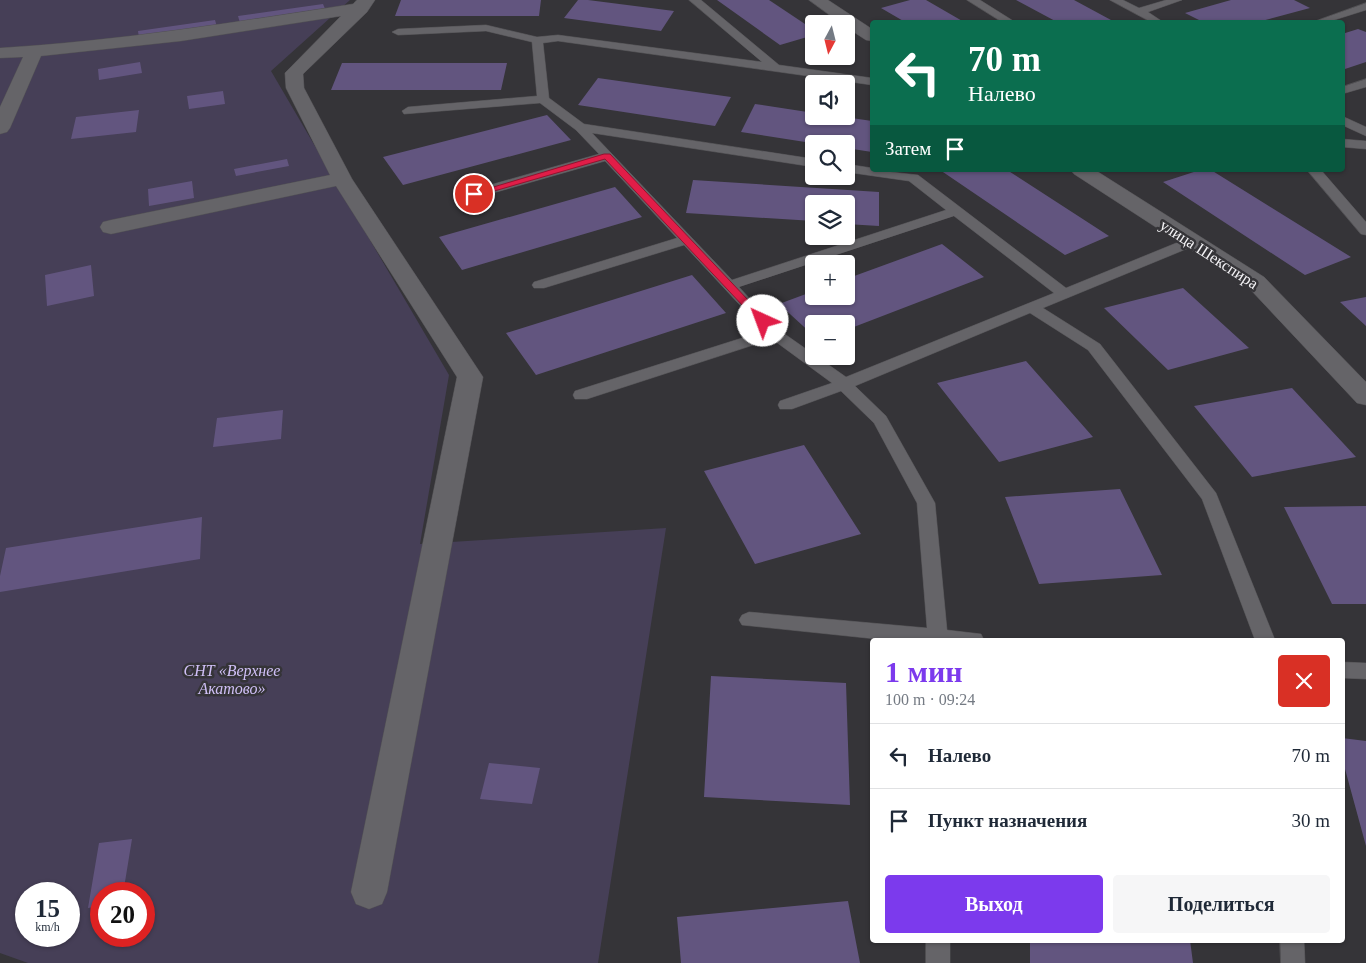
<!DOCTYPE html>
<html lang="ru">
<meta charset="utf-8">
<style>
body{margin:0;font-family:"Times New Roman",serif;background:#f6f6f7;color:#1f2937;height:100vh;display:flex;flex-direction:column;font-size:19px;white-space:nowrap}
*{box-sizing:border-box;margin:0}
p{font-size:16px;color:#747a83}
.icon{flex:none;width:28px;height:28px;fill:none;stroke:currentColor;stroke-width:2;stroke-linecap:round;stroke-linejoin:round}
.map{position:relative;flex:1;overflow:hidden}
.drawer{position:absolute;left:870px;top:638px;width:475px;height:305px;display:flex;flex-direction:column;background:#fff;border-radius:5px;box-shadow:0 1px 4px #0004}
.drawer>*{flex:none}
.guide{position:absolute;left:870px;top:20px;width:475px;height:152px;border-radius:5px;box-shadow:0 1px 4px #0004;background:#0b6e4f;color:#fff;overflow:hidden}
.needle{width:32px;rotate:187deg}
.controls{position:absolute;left:805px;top:15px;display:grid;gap:10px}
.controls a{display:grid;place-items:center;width:50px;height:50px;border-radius:5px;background:#fff;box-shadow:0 1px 4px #0004;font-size:25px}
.speed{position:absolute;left:15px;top:882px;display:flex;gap:10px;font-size:25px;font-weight:700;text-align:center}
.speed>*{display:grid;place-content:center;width:65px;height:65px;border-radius:50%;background:#fff;box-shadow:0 1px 4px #0004;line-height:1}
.speed small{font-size:12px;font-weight:400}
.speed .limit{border:8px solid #d22;background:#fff;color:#111}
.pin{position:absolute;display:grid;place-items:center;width:42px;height:42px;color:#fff;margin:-21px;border:2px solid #fff;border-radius:50%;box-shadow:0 1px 5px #0007}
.me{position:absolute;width:55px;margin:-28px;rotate:317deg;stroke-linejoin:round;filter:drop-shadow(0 0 4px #0008)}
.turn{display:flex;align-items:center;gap:18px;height:105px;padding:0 15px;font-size:22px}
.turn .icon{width:65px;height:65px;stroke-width:2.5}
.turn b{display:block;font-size:35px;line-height:42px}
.then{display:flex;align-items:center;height:48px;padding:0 15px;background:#0003;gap:10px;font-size:19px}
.round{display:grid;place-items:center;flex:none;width:52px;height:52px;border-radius:5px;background:#f6f6f7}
.overview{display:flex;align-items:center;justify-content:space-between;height:85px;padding:0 15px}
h1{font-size:30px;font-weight:700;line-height:38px;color:#7c3aed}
.primary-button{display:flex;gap:10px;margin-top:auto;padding:10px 15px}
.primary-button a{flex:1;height:58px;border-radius:5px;background:#7c3aed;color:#fff;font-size:20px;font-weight:700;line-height:58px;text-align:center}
.primary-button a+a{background:#f6f6f7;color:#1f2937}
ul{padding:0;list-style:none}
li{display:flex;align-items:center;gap:15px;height:65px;padding:0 15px;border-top:1px solid #e0e1e3}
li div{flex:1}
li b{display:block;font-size:19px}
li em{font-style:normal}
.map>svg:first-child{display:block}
.green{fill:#463f57;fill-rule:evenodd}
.building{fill:#62557f}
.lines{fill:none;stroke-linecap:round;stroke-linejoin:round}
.lane-casing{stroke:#515053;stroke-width:1}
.street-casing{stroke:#515053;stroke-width:1}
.lane{fill:#656468;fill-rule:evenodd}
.street{fill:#656468;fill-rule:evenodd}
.route{fill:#e11d48;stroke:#92132f}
.labels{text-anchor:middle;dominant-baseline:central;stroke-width:5;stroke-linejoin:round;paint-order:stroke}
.street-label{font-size:16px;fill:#f4f3f6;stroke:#353438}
.park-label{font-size:16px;font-style:italic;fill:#d0c0f7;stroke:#353438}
</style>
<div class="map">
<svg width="1366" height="963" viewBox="0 0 1366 963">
<rect width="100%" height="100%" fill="#353438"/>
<path class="green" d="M0 0H350L271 71 449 375 420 544 666 528 598 963H28L0 953ZM26 894H69V936H26ZM101 894H144V936H101Z"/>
<path class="building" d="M401 0H541L539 16H395Z
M578 0H588L674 11 661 31 564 18Z
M717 0H769L814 30V35L780 45Z
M910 0H926L964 22H905L881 8Z
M1016 0H1074L1111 20 1102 22H1057Z
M1231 0H1294L1310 8 1258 22H1203L1185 13Z
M323 4 326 11 240 23 238 16Z
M215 20 217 27 139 38 138 31Z
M1358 29 1366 32V62L1342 70V34Z
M140 62 142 73 99 80 98 69Z
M342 63H507L501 90H331Z
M598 78 731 97 715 126 578 105Z
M223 91 225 104 189 109 187 96Z
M755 104 814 113V116H838L872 121V152L846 148V144H818L741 132Z
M139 110 136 132 71 139 76 117Z
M547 115 571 140 403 185 383 157Z
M287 159 289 166 236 176 234 169Z
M940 170H1007L1109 236 1065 255Z
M1200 170H1211L1351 257 1305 275 1163 182Z
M693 180 879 192V226L846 224V204H814V221L686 213Z
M192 181 194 198 149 206 148 189Z
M615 187 642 217 462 270 439 237Z
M942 244 984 277 846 330V324H814V336L779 304 814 291V296H846V279Z
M91 265 94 296 47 306 45 275Z
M692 275 726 313 536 375 506 333Z
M1183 288 1249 348 1168 370 1104 308Z
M1366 297V326L1340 302Z
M1026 361 1093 437 999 462 937 383Z
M1292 388 1356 457 1252 477 1194 406Z
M283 410 281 439 213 447 217 418Z
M804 445 861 534 755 564 704 471Z
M1120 489 1162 575 1039 584 1005 497Z
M1366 506V604H1332L1284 507Z
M202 517 200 559 0 592V576L6 548Z
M711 676 846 683 850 805 704 797Z
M1342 738 1366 741V846L1342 758Z
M489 763 540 768 532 804 480 799Z
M132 839 123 894H101V906L88 908 99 843Z
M848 901 860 963H681L677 917Z
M1030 940H1190L1193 963H1030Z"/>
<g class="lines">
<defs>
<path id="lane" d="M689 0H701L779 65 872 78V85L558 41 543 43 549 98 584 124 814 159V167L592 133 732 280 946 210 909 181 846 172V164L872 168V170L918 175 1066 288 1186 239H1196L1198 242 1196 245 1043 308 1100 344 1216 493 1275 640H1255L1202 499 1088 350 1030 313 855 386 886 416 935 503 947 630 981 634 984 640H886L742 625 739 620 742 615 749 612 927 628 917 503 874 423 841 391 792 409H780L778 405 780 401 832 383 772 339 587 399H575L573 395 575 391 764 331 684 245 544 288H534L532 285 534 282 677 238 605 161 479 197H469L467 194 469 191 599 154 576 130 540 103 404 114 402 111 408 107 537 96 532 42 486 31 398 35 392 32 398 29 486 25 537 37 558 35 762 62ZM954 216 1054 293 846 377 779 330 739 287Z
M967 0H980L1015 22H1002Z
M1110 0H1123L1139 8 1166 0H1182L1148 12 1163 22H1151Z
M1366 3V10L1328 22H1313Z
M1366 79V87L1342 94V87Z
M1342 116 1366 127V136L1342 125Z
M1342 139 1366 141V149L1342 147Z
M1307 170H1321L1366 222V235L1361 234Z
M1342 662 1366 663V679L1342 678Z
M926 940H950V963H926Z
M1280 940H1304L1305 963H1281Z"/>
<path id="street" d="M357 0H375L367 12 303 74 304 88 352 179 483 377 387 892 382 904 369 909 356 904 351 892 457 377 336 186 111 234 103 232 100 227 103 222 111 220 330 175 286 88 285 73 341 16 181 41 41 56 10 128 7 132 0 134V107L23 57 0 58V48C119 41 236 22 353 4Z
M809 0H828L872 29V41L866 40 846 27V24H842Z
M1071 170H1095L1264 277 1366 382V405L1357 403 1248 287 1074 174Z"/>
</defs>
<use href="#lane" class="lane-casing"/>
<use href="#street" class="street-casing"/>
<use href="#lane" class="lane"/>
<use href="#street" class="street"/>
</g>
<path class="route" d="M604 154H610L766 319V323H759L605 159 477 196 470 194Z"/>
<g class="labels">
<g class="street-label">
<text transform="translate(1209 254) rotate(33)">улица Шекспира</text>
</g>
<g class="park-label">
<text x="232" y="670">СНТ «Верхнее<tspan x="232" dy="18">Акатово»</tspan></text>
</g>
</g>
</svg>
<div class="controls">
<a><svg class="needle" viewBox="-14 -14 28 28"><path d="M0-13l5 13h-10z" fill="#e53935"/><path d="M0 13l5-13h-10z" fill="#747a83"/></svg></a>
<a><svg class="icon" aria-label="sound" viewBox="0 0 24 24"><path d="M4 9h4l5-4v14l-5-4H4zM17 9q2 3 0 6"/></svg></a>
<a><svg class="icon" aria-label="search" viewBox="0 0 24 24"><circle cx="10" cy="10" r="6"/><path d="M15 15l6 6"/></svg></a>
<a><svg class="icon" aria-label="layers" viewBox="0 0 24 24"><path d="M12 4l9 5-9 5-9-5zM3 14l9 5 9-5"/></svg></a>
<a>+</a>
<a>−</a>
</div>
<div class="speed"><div>15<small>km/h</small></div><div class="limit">20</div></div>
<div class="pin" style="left:474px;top:194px;background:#d93025"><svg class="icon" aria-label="arrive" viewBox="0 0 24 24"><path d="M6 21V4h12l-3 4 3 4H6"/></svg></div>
<svg class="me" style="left:763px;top:321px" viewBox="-20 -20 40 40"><circle r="19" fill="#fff"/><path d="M0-13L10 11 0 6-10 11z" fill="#e11d48"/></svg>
<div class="guide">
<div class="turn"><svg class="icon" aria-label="left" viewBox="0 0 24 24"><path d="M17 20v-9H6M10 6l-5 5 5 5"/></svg><div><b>70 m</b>Налево</div></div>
<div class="then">Затем<svg class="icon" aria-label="arrive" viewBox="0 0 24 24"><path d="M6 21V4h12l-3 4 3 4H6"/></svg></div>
</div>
<section class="drawer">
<div class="overview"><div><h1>1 мин</h1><p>100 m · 09:24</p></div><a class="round" style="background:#d93025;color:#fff"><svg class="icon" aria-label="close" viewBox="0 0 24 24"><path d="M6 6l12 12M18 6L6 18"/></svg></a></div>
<ul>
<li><svg class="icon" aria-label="left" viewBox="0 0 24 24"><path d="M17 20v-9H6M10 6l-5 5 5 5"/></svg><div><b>Налево</b></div><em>70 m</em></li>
<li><svg class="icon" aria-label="arrive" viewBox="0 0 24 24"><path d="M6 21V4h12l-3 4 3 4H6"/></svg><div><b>Пункт назначения</b></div><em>30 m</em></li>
</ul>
<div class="primary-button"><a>Выход</a><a>Поделиться</a></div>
</section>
</div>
